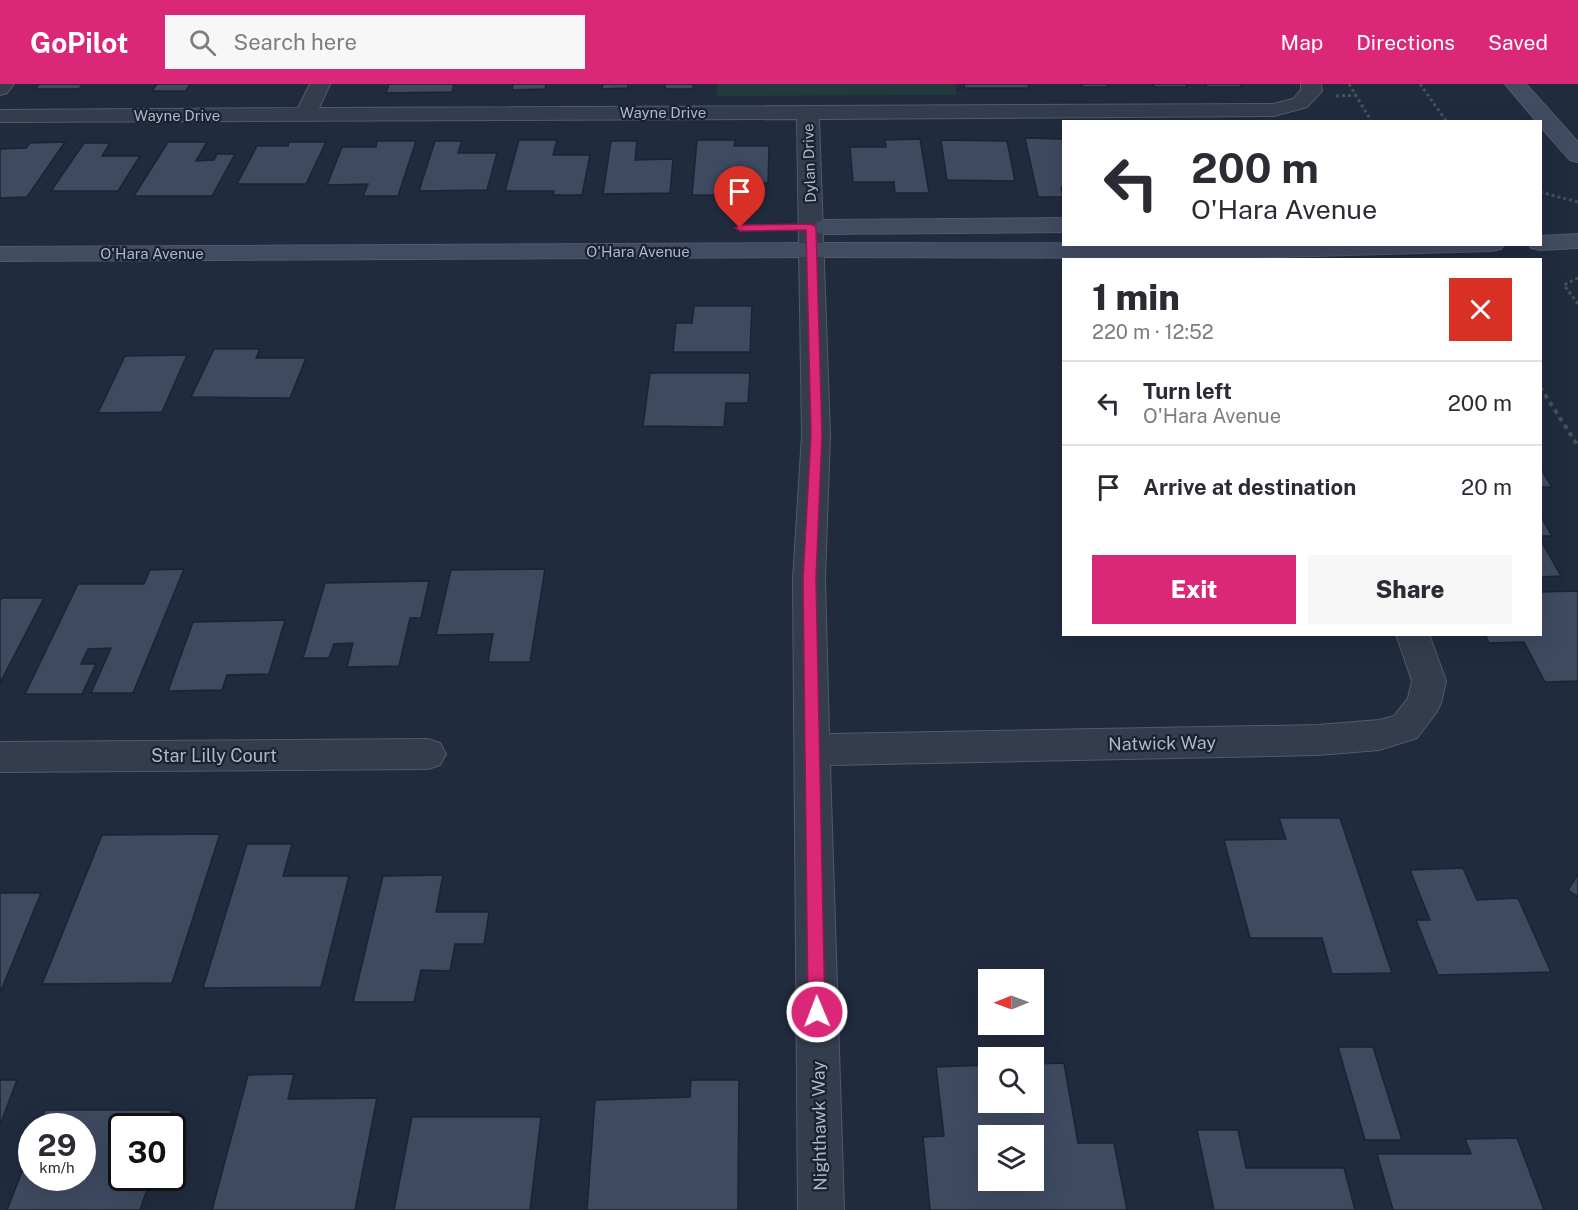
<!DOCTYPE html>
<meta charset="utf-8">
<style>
body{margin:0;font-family:"Public Sans",sans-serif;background:#f7f7f7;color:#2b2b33;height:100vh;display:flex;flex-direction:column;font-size:22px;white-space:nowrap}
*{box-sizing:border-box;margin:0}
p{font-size:20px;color:#7c7c81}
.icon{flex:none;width:33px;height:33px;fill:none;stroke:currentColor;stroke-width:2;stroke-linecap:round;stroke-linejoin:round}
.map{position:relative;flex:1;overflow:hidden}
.drawer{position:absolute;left:1062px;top:174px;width:480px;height:378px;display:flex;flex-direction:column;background:#fff;border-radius:0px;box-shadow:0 6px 24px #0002}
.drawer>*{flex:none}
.guide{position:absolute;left:1062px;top:36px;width:480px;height:126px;border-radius:0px;box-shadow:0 6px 24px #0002;background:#fff;color:#2b2b33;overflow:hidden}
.needle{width:39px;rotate:269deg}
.controls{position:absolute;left:978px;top:885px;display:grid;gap:12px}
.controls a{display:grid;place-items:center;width:66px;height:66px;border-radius:0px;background:#fff;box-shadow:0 6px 24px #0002;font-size:30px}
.speed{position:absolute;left:18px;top:1029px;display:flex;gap:12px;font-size:30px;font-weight:700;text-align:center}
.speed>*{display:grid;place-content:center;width:78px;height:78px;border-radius:50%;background:#fff;box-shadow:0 6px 24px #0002;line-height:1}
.speed small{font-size:15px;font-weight:400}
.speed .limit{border:3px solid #111;border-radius:9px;background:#fff;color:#111}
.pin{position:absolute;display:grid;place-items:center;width:51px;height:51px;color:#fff;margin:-62px -26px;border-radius:50% 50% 50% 0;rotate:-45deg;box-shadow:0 0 6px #0007}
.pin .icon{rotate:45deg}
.me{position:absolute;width:66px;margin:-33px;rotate:359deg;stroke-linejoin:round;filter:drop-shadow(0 0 4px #0008)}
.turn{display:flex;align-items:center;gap:21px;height:126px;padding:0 30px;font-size:27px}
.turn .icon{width:78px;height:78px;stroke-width:2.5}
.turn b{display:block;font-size:42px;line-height:51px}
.round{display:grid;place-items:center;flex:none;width:63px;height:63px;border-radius:0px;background:#f7f7f7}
.headline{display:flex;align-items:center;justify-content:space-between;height:102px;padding:0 30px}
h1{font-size:36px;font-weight:800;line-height:45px}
.cta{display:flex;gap:12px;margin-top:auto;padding:12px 30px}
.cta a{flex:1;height:69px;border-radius:0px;background:#db2777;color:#fff;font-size:24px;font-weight:800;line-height:69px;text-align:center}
.cta a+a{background:#f7f7f7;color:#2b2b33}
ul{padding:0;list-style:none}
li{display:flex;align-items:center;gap:18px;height:84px;padding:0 30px;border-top:2px solid #e1e1e2}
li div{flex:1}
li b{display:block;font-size:22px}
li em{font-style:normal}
header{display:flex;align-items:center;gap:36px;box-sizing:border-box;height:84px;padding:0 30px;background:#db2777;color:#fff}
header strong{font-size:28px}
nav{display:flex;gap:33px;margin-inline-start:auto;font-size:21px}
.search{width:420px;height:54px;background:#f7f7f7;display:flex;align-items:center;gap:15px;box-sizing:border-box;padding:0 21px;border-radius:0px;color:#7c7c81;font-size:22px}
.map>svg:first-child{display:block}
.green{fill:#22393e}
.building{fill:#3e4a60;stroke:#1b2434;stroke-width:1.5;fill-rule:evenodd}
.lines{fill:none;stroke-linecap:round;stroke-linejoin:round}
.street-casing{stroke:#525a6b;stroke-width:2}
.secondary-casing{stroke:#525a6b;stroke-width:2}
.path-far1{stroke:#3d5559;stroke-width:3;stroke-dasharray:3 3;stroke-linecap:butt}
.path{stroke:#3d5559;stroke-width:4;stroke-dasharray:4.5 4.5;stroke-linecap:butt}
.street{fill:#343d4d;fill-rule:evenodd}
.secondary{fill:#414b61;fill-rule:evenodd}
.route{fill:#db2777;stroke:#8e194d;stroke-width:1.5}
.labels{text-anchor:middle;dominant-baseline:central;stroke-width:4.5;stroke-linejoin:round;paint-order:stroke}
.far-street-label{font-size:15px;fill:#afb7c9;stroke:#192232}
.street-label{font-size:18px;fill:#afb7c9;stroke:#192232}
</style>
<header>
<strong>GoPilot</strong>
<div class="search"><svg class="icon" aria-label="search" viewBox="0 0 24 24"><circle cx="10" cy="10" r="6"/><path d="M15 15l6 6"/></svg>Search here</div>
<nav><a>Map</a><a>Directions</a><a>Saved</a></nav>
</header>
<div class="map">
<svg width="1578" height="1126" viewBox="0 0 1578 1126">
<rect width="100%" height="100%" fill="#202b3e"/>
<path class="green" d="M717 0H955L957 11 717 12Z"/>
<path class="building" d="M39 0H83L79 5H35Z
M157 0H190L186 7H152Z
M389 0H454L452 8 386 9Z
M513 0H546L545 5 512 6Z
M603 0H628V4L602 5Z
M665 0H693V5H665Z
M964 0H1028L1029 4H964Z
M1082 0H1107L1108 3H1082Z
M1153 0H1186L1187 3H1154Z
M1205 0H1240L1242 3H1207Z
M1025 54 1064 55V104H1061L1063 113H1038Z
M920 55 929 109H895L894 98H853L850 63H886L885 56Z
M519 56H557L553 71H590L582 111H553L554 107H505Z
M697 56H735L734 62H769L768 99H726V111H692Z
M941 56 1007 57 1015 97 947 96Z
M377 57H416L398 112H363L368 100 327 101 342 63H376Z
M435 57H462L458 69H497L487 106 419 107Z
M611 57H637L635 76 673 75 670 109 603 110Z
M65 58 27 113 0 114V65L26 64 30 59Z
M168 58H207L196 77 214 76 217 70H235L212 112H134Z
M289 58H326L306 100H237L257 62H288Z
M84 59H110L102 72H140L118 107H51Z
M694 222H752L750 268H673L676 239H692Z
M214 265H260L256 274H306L290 314 191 313Z
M187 271 162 328 98 329 125 272Z
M650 289H750L748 319H726L724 343 643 342Z
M1540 383 1552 403H1540Z
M1540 431 1552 452H1540Z
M1540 455 1561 492 1540 493Z
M184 485 133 609H91L111 564 88 565 81 580H96L82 610H25L78 500H144L150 486Z
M545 485 530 578H488L493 550 436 551 451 486Z
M429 497 421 534H410L399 582 347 583 353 559 334 560 329 574H303L325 499Z
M1578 507V597L1545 598 1524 558 1489 559 1485 550H1540V508Z
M2 514H44L0 599V517Z
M285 536 269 590 227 591 222 606 168 607 193 538Z
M1279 734H1340L1392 889 1332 890 1322 854H1250L1224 756 1286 755Z
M220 750 172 899 42 900 102 751Z
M247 760H292L283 792H349L321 903 203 904Z
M1463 784 1477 816 1518 814 1551 888 1438 891 1416 836H1430L1410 786Z
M1578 790V813L1568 806Z
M443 791 436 828H489L484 860H455L450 887 421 886 414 918H353L383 792Z
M0 809H41L0 909Z
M1338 963H1373L1402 1056H1365Z
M1064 979 1078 1059H1114L1127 1126H930L923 1053 944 1052 936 983 988 981V1018H1034V980ZM988 1052H1034V1096H988Z
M294 990 288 1015 377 1014 355 1126H212L248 991Z
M0 996H17L0 1041Z
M691 996H739L738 1126H587L595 1016 690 1013Z
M45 1026H172L167 1042H122V1094H151L140 1126H7L32 1062V1094H82V1042H39Z
M412 1033H541L530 1126H394Z
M1197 1046H1238L1246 1084H1344L1355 1126H1214Z
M1517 1054 1544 1126H1393L1377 1070H1471L1465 1055Z"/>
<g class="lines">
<defs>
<path id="street" d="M0 0H14L7 9 0 11Z
M310 0H330L319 24 1273 20 1293 15 1301 6V0H1321L1322 7 1307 23 1274 32 819 35 830 351 825 495 829 650 1318 641 1379 636 1394 632 1408 614 1412 597 1396 550H1429L1446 597 1441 619 1436 629 1417 654 1379 666 1318 671 830 681 844 1126H798L793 495 802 351 797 35 0 38V26L298 24Z
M428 655 440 659 446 670 440 681 428 685 0 688V658Z"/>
<path id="secondary" d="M1505 0H1526L1578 58V78L1570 76 1540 42V38H1537Z
M1064 134V148L825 150 817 148 813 143 817 138 825 136Z
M1578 150V164L1540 166 1531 164 1529 160H1540V152Z
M812 159 1504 160 1501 165 1492 167 1246 174 812 173 0 177V163Z"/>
</defs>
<use href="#street" class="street-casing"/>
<use href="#secondary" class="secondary-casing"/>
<path class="path-far1" d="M1349 0 1372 38
M1420 0 1447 38
M1336 12 1356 11
M1540 108 1578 118
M1578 194 1564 201 1578 220"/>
<path class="path" d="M1540 303 1578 362"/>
<use href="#street" class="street"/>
<use href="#secondary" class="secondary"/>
</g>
<path class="route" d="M811 140 816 143 822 351 816 495 825 928 823 934 817 937 811 934 808 928 803 495 811 351 806 146 740 147 735 144 740 141Z"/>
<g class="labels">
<g class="far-street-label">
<text x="663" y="28">Wayne Drive</text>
<text x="177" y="31">Wayne Drive</text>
<text transform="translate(809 79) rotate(-92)">Dylan Drive</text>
<text x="638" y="167">O'Hara Avenue</text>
<text x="152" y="169">O'Hara Avenue</text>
</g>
<g class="street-label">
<text transform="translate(1162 659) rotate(-1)">Natwick Way</text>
<text x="214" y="671">Star Lilly Court</text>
<text transform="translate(819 1042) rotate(-91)">Nighthawk Way</text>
</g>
</g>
</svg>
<div class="controls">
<a><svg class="needle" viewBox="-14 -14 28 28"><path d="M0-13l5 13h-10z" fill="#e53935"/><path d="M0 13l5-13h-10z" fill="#7c7c81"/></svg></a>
<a><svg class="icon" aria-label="search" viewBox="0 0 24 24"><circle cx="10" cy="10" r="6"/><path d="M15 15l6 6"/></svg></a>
<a><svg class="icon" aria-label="layers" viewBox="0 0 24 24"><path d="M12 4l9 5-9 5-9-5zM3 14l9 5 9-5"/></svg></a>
</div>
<div class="speed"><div>29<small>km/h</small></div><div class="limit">30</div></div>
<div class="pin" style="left:740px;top:144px;background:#d93025"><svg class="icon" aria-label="arrive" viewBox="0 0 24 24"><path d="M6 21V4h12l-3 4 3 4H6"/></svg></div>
<svg class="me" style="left:817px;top:928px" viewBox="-20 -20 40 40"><circle r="17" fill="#db2777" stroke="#fff" stroke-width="3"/><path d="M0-11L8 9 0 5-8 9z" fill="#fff"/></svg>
<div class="guide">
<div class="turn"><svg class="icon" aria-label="left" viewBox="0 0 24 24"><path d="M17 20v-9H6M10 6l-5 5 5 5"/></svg><div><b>200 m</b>O'Hara Avenue</div></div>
</div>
<section class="drawer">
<div class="headline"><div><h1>1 min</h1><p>220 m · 12:52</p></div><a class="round" style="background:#d93025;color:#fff"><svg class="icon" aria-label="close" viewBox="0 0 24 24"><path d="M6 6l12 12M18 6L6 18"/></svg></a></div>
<ul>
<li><svg class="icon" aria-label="left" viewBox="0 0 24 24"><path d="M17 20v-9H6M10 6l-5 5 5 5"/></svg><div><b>Turn left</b><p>O'Hara Avenue</p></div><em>200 m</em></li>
<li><svg class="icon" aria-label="arrive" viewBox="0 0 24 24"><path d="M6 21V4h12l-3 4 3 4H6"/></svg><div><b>Arrive at destination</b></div><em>20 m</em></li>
</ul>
<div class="cta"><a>Exit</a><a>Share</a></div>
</section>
</div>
